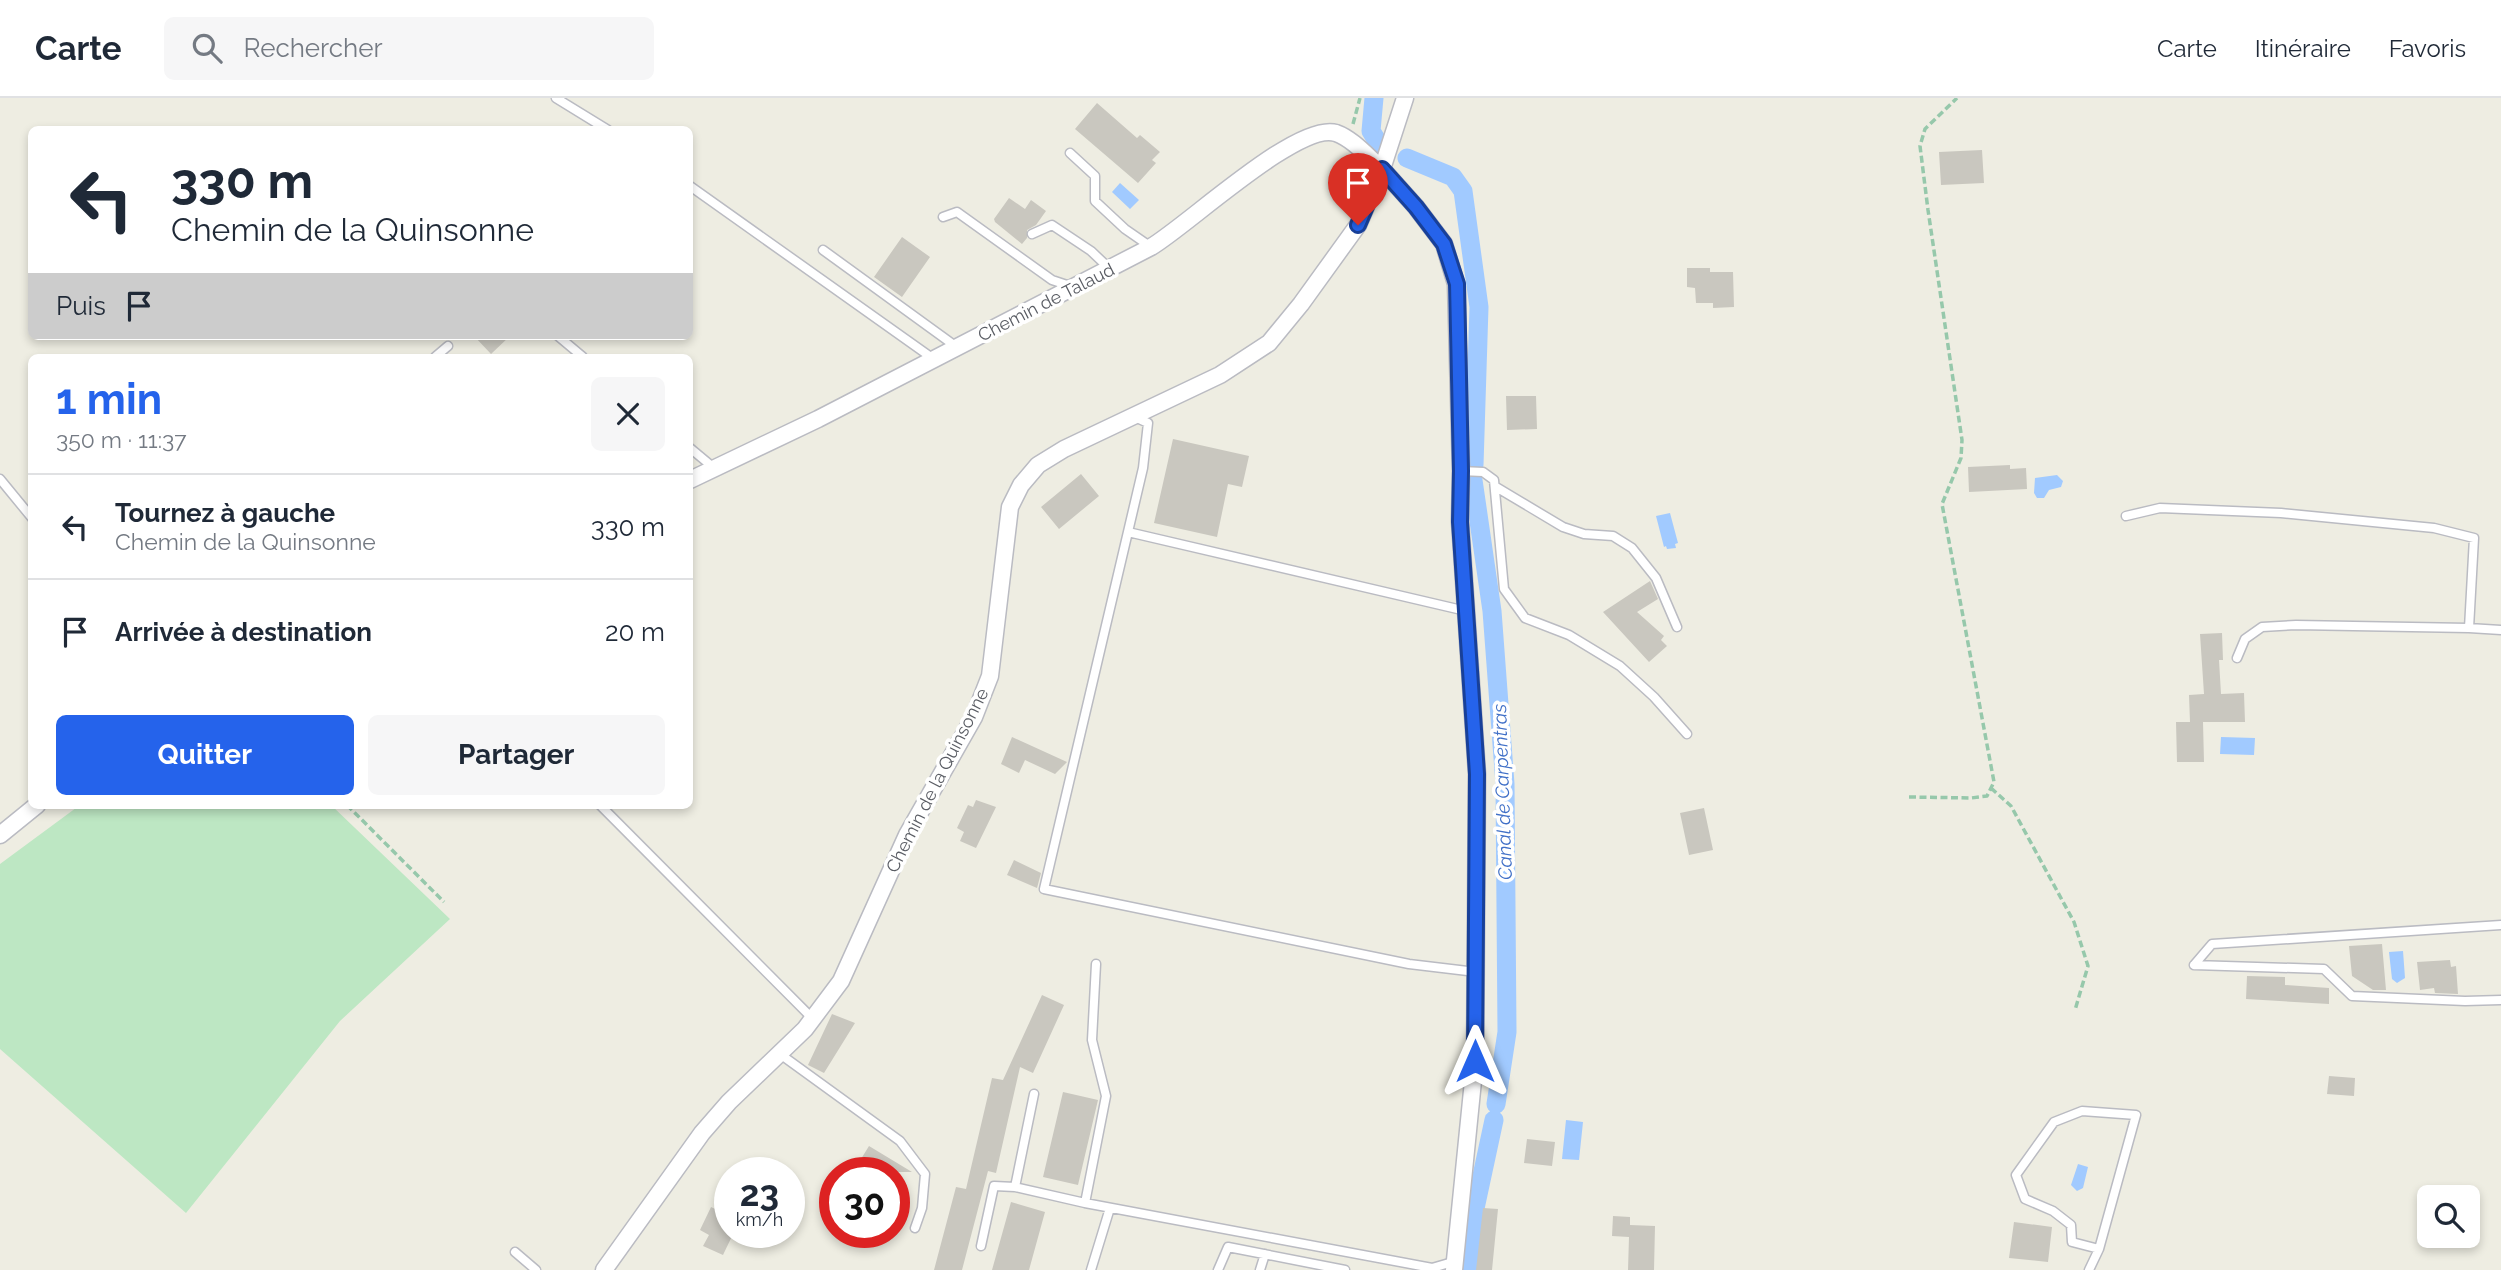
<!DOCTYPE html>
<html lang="fr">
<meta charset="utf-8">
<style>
body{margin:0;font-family:Raleway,sans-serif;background:#f6f6f7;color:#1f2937;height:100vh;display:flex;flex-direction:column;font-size:26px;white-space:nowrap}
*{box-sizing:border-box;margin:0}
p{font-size:23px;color:#747a83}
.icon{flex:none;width:38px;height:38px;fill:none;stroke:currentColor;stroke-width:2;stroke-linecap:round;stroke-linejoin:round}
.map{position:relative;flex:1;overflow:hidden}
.drawer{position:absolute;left:28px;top:256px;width:665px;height:455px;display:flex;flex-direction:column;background:#fff;border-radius:10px;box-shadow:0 4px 10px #0003}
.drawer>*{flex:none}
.top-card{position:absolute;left:28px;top:28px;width:665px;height:214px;border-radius:10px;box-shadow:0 4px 10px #0003;background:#fff;color:#1f2937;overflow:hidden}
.controls{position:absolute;left:2417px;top:1087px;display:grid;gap:14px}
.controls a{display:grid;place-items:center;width:63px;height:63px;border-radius:10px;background:#fff;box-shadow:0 4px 10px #0003;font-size:35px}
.speed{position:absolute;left:714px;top:1059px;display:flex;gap:14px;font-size:35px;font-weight:700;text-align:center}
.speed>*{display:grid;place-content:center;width:91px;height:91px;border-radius:50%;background:#fff;box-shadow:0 4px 10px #0003;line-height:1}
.speed small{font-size:18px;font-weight:400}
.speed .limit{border:10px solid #d22;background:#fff;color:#111}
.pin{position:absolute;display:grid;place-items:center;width:60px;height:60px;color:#fff;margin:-72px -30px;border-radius:50% 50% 50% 0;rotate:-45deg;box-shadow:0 0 7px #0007}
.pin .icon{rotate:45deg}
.me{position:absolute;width:77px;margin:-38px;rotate:0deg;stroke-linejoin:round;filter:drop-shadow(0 0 5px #0008)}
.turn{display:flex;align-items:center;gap:24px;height:147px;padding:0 28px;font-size:32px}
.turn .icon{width:91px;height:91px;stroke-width:2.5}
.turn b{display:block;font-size:49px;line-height:60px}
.then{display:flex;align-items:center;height:66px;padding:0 28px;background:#0003;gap:14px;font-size:26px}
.round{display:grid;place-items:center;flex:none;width:74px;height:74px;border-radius:10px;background:#f6f6f7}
.headline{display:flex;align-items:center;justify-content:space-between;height:119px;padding:0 28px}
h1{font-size:42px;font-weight:700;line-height:52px;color:#2563eb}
.cta{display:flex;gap:14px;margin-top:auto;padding:14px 28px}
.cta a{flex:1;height:80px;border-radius:10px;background:#2563eb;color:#fff;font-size:28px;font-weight:700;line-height:80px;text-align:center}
.cta a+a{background:#f6f6f7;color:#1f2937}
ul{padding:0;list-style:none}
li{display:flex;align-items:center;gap:21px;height:105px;padding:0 28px;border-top:2px solid #e0e1e3}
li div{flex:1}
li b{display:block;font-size:26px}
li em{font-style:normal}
header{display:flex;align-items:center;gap:42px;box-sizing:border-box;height:98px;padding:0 35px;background:#fff;border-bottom:2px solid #e0e1e3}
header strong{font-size:33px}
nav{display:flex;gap:38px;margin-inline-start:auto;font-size:24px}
.search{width:490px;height:63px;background:#f6f6f7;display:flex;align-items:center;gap:18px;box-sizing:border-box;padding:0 24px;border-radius:10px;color:#747a83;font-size:26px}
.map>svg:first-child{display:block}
.green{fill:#bde7c3}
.water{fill:#a1caff}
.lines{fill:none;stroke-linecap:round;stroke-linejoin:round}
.canal{stroke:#a1caff;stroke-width:19}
.building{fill:#c9c7bf}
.service-casing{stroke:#babbc2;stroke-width:11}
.minor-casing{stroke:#babbc2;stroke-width:19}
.path{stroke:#96c8ab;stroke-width:3.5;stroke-dasharray:7 3.5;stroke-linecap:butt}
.service{stroke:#fff;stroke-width:8}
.minor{stroke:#fff;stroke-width:16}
.route-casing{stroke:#184099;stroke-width:18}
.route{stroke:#2563eb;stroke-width:12}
.labels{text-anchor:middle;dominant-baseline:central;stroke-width:7;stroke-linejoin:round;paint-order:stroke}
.street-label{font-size:18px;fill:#5a5d64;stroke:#fff}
.water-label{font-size:19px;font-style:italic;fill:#3f6fc7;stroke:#fff}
</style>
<header>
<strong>Carte</strong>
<div class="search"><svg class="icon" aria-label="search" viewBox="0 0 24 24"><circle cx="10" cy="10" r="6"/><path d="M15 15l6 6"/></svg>Rechercher</div>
<nav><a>Carte</a><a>Itinéraire</a><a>Favoris</a></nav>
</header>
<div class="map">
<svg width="2501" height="1172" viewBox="0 0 2501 1172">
<rect width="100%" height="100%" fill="#eeede2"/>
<path class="green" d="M80 707H331L450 821 340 923 186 1115 0 951V766Z"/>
<path class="water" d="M1120 85 1139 102 1130 111 1112 94Z
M2057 377 2063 383 2061 389 2049 392 2044 400H2037L2034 395 2035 380Z
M1670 415 1678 445 1675 446 1676 450 1667 451 1666 448 1664 449 1656 418Z
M2221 639 2255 640 2254 657 2220 656Z
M2403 853 2405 880 2397 885 2392 881 2389 854Z
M1566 1022 1583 1024 1579 1062 1562 1061Z
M2078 1066 2088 1069 2083 1090 2077 1093 2071 1087Z"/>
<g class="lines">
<path class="canal" d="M1374 0 1371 33 1382 51
M1407 60 1453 79 1463 93 1479 209 1474 367
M1473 382 1492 513 1505 686 1507 934 1496 1006
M1468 1172 1474 1115 1494 1022"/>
</g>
<path class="building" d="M1097 5 1137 40 1140 37 1160 54 1152 62 1156 65 1138 85 1075 31Z
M1982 52 1984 85 1941 87 1939 54Z
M1009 100 1025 111 1031 102 1046 113 1036 127 1027 132V140L1022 146 995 124 994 121Z
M902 139 930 159 902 199 874 179Z
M1687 170H1710V174H1733L1734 209 1713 210V205H1696L1695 190 1687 189Z
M474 238H510L491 256Z
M1506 298H1536L1537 331 1507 332Z
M1173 341 1249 358 1242 389 1228 386 1217 439 1154 425Z
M2010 367V371L2026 370 2027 391 1969 394 1968 369Z
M1081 376 1099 398 1059 431 1041 409Z
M1650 483 1658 501 1637 514 1664 538 1661 542 1667 548 1649 564 1603 514Z
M2222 535 2223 562H2219L2221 596 2244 595 2245 624H2203L2204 664H2177L2176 624H2190L2189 597 2204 596 2200 536Z
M1012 639 1067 664 1055 676 1025 662 1019 675 1001 666Z
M976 702 996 709 976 750 960 743 964 734 957 730 968 707 973 709Z
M1704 710 1713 752 1689 757 1680 715Z
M1014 762 1041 775 1037 790 1007 777Z
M2382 846 2386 892H2373L2352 878 2349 848Z
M2450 862 2451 869 2456 868 2458 896 2435 895 2434 890 2420 892 2417 864Z
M2247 878 2285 879V887L2329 890V906L2246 901Z
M1042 897 1064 907 1033 975 1020 969 996 1075 988 1073 962 1172H934L956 1089 966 1091 992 980 1003 982Z
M832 916 855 925 824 975 808 967Z
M2329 978 2355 980 2354 998 2327 996Z
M1063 994 1098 1002 1078 1087 1043 1079Z
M1527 1041 1555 1044 1552 1068 1524 1065Z
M869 1048 912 1074H853Z
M1011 1104 1045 1114 1029 1172H992Z
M711 1109 730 1118V1134H734L723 1157 703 1148 709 1137 700 1132Z
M1483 1110 1498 1111 1492 1172H1476Z
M1613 1118 1630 1119V1135V1127L1655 1128 1654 1172H1628L1629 1139 1612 1138Z
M2014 1124 2052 1129 2048 1164 2009 1160Z"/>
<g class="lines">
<defs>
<path id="service" d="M556 0 608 32
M1070 55 1095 78V103L1125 131 1151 149
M690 88 935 262
M943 119 957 114 1052 182 1073 189
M1032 136 1052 127 1091 153 1110 171
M823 152 958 250
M558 238 583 259
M435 259 448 248
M1135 319 1148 325 1143 370 1044 791 1409 866 1476 874
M690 350 714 370
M1461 373 1483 374 1494 382 1504 491 1525 520 1569 537 1620 568 1654 599 1687 636
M0 381 32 420
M1496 389 1563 429 1584 436 1613 438 1632 450 1656 480 1677 529
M2126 418 2160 410 2281 415 2434 430 2474 440 2469 530 2501 532
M1128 434 1466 513
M2237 560 2245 541 2262 529 2296 527 2469 530
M600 707 813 921
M1096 866 1092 942 1106 998 1085 1105 1432 1170 1456 1163
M2194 867 2324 871 2352 898 2465 903 2501 902
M2194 867 2212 846 2501 827
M780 956 900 1043 925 1076 922 1110 915 1130
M1034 996 1015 1089 1085 1105
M981 1148 994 1088 1015 1089
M515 1154 536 1172
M1091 1172 1110 1110
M1218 1172 1228 1149 1345 1172
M1260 1172 1265 1156
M2089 1172 2099 1151 2136 1017 2082 1013 2054 1024 2016 1077 2025 1101 2053 1113 2071 1127 2072 1144 2099 1151"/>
<path id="minor" d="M1405 0 1382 71 1416 109 1444 146 1456 186 1461 373 1460 423 1477 676 1475 963 1454 1172
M0 737 37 707
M604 1172 702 1035 729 1004 805 931 841 883 907 737 974 619 990 578 1010 409 1021 387 1038 367 1064 351 1220 277 1269 245 1301 206 1358 127 1382 71C1368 59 1353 41 1336 35 1298 23 1187 128 1151 149L818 321 690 382"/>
</defs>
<use href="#service" class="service-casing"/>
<use href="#minor" class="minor-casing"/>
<path class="path" d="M1353 26 1360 0
M1991 690 2011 708 2074 824 2088 868 2075 912
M1909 699 1971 700 1987 698 1994 684 1942 406 1961 360 1962 342 1928 112 1920 48 1925 31 1957 0
M347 707 444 804"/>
<use href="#service" class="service"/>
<use href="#minor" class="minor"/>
</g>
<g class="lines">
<defs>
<path id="route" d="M1358 127 1382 71 1416 109 1444 146 1457 186 1461 373 1460 424 1477 676 1475 963"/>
</defs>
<use href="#route" class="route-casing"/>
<use href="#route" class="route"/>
</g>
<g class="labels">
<g class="street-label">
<text transform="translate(1046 204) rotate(-27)">Chemin de Talaud</text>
<text transform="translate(937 682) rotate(-63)">Chemin de la Quinsonne</text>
</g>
<g class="water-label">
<text transform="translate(1502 694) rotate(-92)">Canal de Carpentras</text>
</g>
</g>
</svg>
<div class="controls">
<a><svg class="icon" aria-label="search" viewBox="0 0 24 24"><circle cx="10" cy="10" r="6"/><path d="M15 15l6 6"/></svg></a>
</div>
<div class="speed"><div>23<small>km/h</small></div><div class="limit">30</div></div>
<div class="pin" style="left:1358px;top:127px;background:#d93025"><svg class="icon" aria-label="arrive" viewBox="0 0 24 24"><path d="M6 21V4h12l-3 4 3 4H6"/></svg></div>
<svg class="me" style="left:1475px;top:963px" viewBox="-20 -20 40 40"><path d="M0-17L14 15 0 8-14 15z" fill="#2563eb" stroke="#fff" stroke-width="4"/></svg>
<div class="top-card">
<div class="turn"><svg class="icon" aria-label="left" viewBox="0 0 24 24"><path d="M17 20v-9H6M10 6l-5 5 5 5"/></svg><div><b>330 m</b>Chemin de la Quinsonne</div></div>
<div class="then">Puis<svg class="icon" aria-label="arrive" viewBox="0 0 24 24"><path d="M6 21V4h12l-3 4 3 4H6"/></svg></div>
</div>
<section class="drawer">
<div class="headline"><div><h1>1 min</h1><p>350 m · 11:37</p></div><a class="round"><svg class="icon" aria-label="close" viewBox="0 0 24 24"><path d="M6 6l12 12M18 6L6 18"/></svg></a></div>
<ul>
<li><svg class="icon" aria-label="left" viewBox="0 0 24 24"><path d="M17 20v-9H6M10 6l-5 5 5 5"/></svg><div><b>Tournez à gauche</b><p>Chemin de la Quinsonne</p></div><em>330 m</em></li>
<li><svg class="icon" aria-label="arrive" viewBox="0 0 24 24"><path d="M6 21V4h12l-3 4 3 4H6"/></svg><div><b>Arrivée à destination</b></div><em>20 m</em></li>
</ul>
<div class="cta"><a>Quitter</a><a>Partager</a></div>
</section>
</div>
